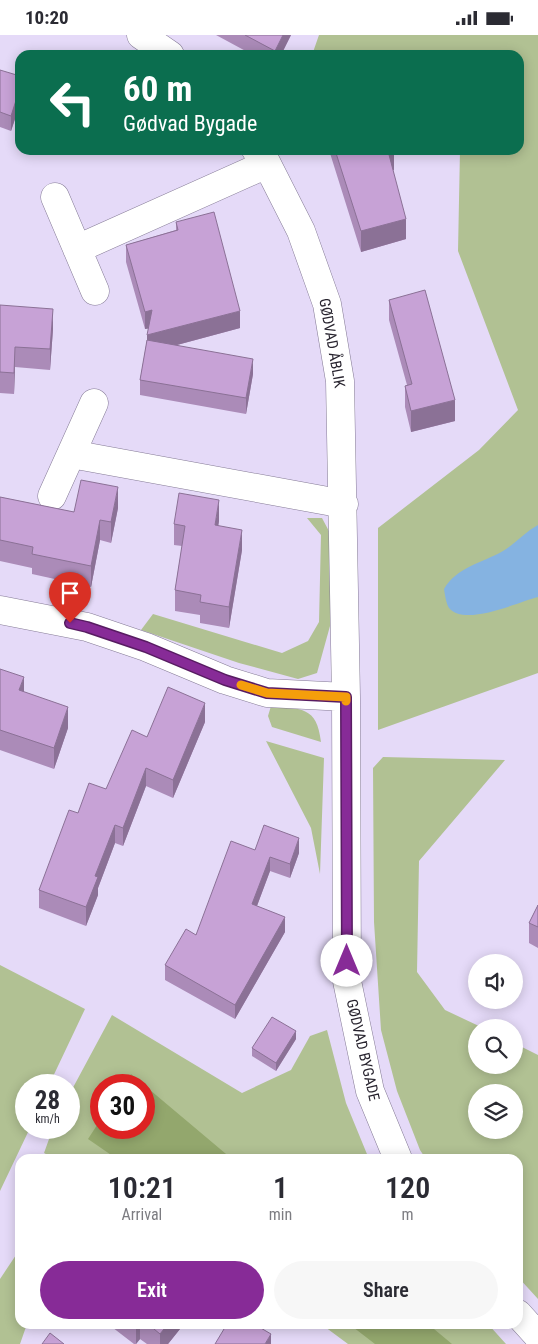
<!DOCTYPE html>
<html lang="en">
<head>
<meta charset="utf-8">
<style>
  :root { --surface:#fff; --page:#f7f7f7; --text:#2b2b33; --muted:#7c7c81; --accent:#872b97 }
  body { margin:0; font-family:"Roboto Condensed",sans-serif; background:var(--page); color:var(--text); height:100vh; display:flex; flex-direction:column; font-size:19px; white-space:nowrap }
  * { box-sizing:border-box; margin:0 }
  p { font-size:16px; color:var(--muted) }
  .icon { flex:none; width:28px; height:28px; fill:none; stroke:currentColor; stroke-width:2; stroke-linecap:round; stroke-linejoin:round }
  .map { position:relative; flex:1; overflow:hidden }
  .side { position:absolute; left:15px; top:1119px; width:508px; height:175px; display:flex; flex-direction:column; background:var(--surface); border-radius:15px; box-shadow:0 2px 12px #0003 }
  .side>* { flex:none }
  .guide { position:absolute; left:15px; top:15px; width:509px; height:105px; border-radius:15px; box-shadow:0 2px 12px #0003; background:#0b6e4f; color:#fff; overflow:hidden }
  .fabs { position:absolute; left:468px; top:919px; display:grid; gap:10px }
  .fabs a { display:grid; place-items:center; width:55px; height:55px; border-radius:50%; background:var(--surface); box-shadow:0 2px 12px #0003; font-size:25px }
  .speed { position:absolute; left:15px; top:1039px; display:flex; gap:10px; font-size:25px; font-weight:700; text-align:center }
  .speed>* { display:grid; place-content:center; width:65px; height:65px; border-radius:50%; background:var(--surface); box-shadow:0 2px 12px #0003; line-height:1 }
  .speed small { font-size:12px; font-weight:400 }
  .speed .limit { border:8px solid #d22; background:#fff; color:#111 }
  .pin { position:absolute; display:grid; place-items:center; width:42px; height:42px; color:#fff; margin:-51px -21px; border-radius:50% 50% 50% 0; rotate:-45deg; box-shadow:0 0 5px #0007 }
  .pin .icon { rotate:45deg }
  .me { position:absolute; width:55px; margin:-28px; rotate:0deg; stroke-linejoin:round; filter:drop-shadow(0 0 4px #0008) }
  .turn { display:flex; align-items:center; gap:18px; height:105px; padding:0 25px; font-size:22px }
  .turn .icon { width:65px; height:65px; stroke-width:2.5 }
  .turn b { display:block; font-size:35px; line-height:42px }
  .eta { display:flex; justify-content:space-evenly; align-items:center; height:85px; text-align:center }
  .eta b { font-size:30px; font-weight:600; line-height:35px }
  .primary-button { display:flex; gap:10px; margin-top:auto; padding:10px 25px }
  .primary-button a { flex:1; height:58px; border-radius:30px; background:var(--accent); color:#fff; font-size:20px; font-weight:600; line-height:58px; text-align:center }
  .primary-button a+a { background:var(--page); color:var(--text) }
  .status { display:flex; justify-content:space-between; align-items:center; height:35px; padding:0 25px; background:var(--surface); direction:ltr }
  .status svg { height:14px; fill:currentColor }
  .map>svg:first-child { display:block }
  .green { fill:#b1c193; fill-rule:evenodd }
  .forest { fill:#93a76d }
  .water { fill:#85b3e1 }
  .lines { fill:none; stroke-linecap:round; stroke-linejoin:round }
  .minor-casing { stroke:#857b96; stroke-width:29 }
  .minor { stroke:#fff; stroke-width:28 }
  .wall { fill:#ab8bb8 }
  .shaded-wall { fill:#8b7196 }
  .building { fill:#c7a2d6; stroke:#8b7196 }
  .route-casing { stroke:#581c62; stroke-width:12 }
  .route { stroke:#872b97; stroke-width:9 }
  .slow { stroke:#f59e0b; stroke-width:9 }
  .labels { text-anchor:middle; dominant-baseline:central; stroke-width:5; stroke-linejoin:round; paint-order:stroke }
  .street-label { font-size:15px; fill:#28242f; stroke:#fff }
</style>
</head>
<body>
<div class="status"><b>10:20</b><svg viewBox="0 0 49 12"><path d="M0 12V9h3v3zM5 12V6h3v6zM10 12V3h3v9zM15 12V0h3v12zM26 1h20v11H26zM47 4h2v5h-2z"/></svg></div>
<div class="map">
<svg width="538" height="1309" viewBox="0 0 538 1309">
  <rect width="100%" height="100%" fill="#e5daf8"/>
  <path class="green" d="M319 0H538V638L378 695V493L479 415 518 375 458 216 460 115H519V20H312Z
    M307 483H322L331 500 330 591 317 638 298 644 239 628 141 595 153 579 282 618 308 606 319 587 321 500Z
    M271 671C301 674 317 671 321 707L272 692 268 681Z
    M266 706 324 723 320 839 311 793Z
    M383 722 505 725 419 826 417 937 445 975 481 992H476V1030H514V1008L538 1020V1264L518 1242V1124H426L420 1115 397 1056 381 995 374 887 373 733ZM476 1058H514V1095H476Z
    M0 930 85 974 49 1050H26V1092L30 1093 0 1156Z
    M112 980 242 1058 291 1035 310 1001 327 995 346 1068 369 1124H55L44 1118 53 1093 69 1092V1060ZM101 1050H144V1092H101Z
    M20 1214V1289H27L20 1309H0V1244Z
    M321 1289H488L506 1309H348Z"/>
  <path class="forest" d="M131 1039 232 1124H117L88 1104 101 1084V1092H144V1050H123Z
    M349 1289H428L452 1309H375Z"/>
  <path class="water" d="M538 490V562C518 567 465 592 449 573 446 568 445 560 444 554 457 532 482 528 503 516 515 509 525 497 538 490Z"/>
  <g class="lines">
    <g class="minor-casing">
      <path id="minor" d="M141 0 170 20
        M256 115 267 129 301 196 327 269 340 346 346 662
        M55 162 95 256
        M77 214 267 129
        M71 419 344 469
        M52 461 94 368
        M0 575 87 592 146 612 225 645 267 658 346 662 347 946 370 1056 398 1124
        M518 1279 538 1301"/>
    </g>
    <use href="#minor" class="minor"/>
  </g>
  <path class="wall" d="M216 0H291L281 20H253Z
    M0 35 20 53V69L11 96 0 92Z
    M329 115H394V135H393L406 204 361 217Z
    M176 187 240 293 177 310 253 339 246 379 140 360V345L147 305 149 293 145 294 126 227V210L176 195Z
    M389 265 455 386 411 397 405 372V351L407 350 389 285Z
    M0 270 53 294 50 335 15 332 14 359 0 358Z
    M0 462 74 477 118 473 111 508 100 505 91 552 32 539V533L0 526Z
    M219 486 218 491 242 515 229 593 200 588V580L175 576V555L182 511 174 510V489Z
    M0 634 24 657 68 693 54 734 0 715Z
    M205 687 173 763 146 751 123 811 115 808 98 853V860L86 891 39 873V855L78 778 106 754 147 702Z
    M255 815 299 818 290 843 270 836 257 871 285 897 235 984 165 945V930L196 900Z
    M538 870V913L529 908V888Z
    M296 1004 276 1036 252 1021V1013Z
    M108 1289H184L168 1309H147L140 1304 136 1309H134Z"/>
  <path class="shaded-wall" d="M283 0H291L281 20H275V16Z
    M20 53V69L11 96V81Z
    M390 115H394V135L388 136V116Z
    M406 184V204L361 217V196Z
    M53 274V294L50 335V314Z
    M152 275V293L145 294V277Z
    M240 276V293L147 318V300Z
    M15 312V332L14 359V338Z
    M253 324V339L246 379V363Z
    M455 365V386L411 397V376Z
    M118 452V473L111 508V487Z
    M219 465V486L215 511V490Z
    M100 485V505L91 552V531Z
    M242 495V515L229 593V572Z
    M24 642V663L19 655Z
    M205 668V687L173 763V745Z
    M68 672V693L54 734V713Z
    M146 733V751L123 811V793Z
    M115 790V808L98 853V860L86 891V872L95 841Z
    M299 803V818L290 843V829Z
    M270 822V836L252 884V869Z
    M285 882V897L235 984V970Z
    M296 996V1004L276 1036V1028Z
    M136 1289H140V1304L136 1309Z
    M168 1289H184L168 1309H160V1299Z
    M271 1299V1309H265Z"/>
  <path class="building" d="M245 0H283L275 16Z
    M0 35 20 41V53L11 81 0 77Z
    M335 115H390L388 116 406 184 361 196Z
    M214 177 240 276 147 300 152 275 145 277 126 210 178 195 176 187Z
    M425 255 455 365 411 376 405 351 412 349 389 265Z
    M0 270 53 274 50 314 15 312 14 338 0 337Z
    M147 305 253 324 246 363 140 345Z
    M81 445 118 452 111 487 100 485 91 531 32 519 33 512 0 505V462L74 477Z
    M179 458 219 465 215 490 242 495 229 572 200 567 201 560 175 555 185 491 174 489Z
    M0 634 24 642 19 655 68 672 54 713 0 695Z
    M168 652 205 668 173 745 146 733 123 793 115 790 95 841 98 842 86 872 39 855 69 775 78 778 89 748 106 754 132 695 147 702Z
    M264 790 299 803 290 829 270 822 252 869 285 882 235 970 165 930 186 894 196 900 231 806 255 815Z
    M538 870V892L529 888Z
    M272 982 296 996 276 1028 252 1013Z
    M148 1289H168L160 1299Z
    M227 1289H254L271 1299 265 1309H215Z
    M50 1298 64 1309H42Z"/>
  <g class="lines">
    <g class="route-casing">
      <path id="route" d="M70 588 87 592 146 612 225 645 267 658 346 662 347 926"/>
    </g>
    <use href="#route" class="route"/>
    <path class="slow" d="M241 650 267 658 346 662V666"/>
  </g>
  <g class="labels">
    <g class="street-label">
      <text transform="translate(332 308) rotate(80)">GØDVAD ÅBLIK</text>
      <text transform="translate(363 1015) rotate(77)">GØDVAD BYGADE</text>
    </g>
  </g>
</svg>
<div class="fabs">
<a><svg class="icon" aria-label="sound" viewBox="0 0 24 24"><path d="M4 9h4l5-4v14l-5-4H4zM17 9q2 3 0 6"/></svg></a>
<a><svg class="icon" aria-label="search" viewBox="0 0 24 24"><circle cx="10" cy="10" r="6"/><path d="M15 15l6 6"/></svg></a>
<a><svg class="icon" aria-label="layers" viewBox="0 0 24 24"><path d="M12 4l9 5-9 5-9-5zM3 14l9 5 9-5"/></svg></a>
</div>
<div class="speed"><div>28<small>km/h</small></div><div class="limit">30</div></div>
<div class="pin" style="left:70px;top:588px;background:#d93025"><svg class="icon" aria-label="arrive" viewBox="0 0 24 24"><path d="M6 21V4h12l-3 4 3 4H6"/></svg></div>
<svg class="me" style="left:347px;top:926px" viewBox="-20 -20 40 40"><circle r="19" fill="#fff"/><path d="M0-13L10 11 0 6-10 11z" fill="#872b97"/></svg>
<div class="guide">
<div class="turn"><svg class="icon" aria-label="left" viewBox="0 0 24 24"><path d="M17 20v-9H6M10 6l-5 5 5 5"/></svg><div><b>60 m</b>Gødvad Bygade</div></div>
</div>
<section class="side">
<div class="eta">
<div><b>10:21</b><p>Arrival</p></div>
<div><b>1</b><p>min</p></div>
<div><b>120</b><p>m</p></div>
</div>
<div class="primary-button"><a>Exit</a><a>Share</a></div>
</section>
</div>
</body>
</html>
